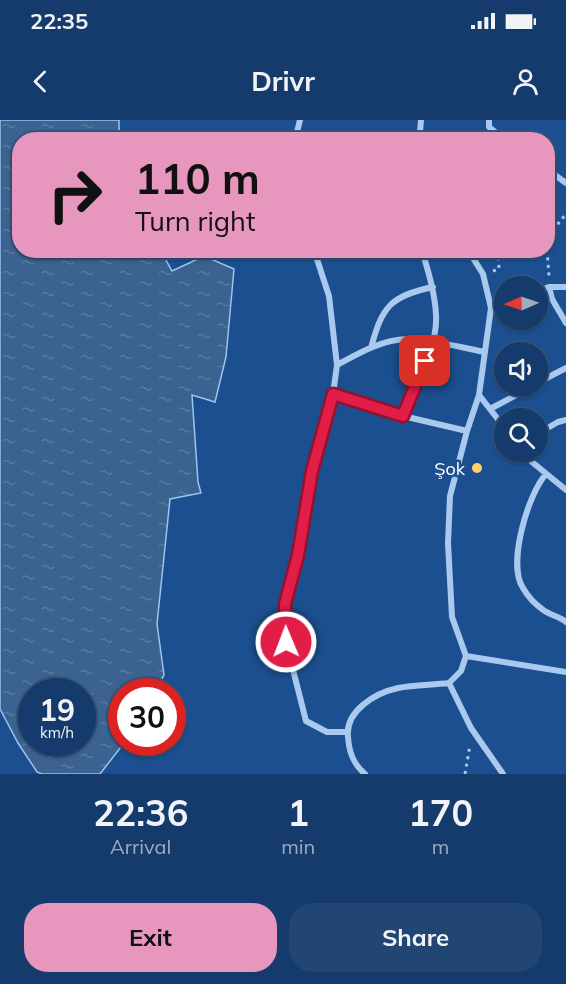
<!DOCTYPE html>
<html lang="en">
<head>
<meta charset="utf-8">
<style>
  :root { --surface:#143b6b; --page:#214673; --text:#f1f3f6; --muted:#9dadc1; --line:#33557e; --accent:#e797bd }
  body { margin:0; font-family:Mulish,sans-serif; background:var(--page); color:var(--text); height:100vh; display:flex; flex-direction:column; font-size:22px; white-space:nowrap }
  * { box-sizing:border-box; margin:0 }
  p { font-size:20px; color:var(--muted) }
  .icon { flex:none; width:33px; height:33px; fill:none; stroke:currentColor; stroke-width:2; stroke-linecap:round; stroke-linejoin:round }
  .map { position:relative; height:654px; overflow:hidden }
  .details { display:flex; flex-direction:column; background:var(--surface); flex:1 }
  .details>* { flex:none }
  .banner { position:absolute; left:12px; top:12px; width:543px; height:126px; border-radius:24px; box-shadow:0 2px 4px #0004,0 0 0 2px var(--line); background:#e797bd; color:#111; overflow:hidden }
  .needle { width:39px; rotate:268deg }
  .buttons { position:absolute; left:494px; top:156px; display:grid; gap:12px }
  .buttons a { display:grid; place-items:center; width:54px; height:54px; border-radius:50%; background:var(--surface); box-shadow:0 2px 4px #0004,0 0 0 2px var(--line); font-size:30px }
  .speed { position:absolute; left:18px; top:558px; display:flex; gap:12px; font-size:30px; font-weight:700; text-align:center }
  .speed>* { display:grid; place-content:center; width:78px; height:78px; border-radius:50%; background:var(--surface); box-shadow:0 2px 4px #0004,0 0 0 2px var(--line); line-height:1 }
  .speed small { font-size:15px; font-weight:400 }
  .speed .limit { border:9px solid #d22; background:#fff; color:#111 }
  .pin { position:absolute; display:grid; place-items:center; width:51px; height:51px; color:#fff; margin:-26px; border-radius:12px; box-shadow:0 3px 9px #0006 }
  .me { position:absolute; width:66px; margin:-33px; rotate:359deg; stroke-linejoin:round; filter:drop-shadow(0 0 4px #0008) }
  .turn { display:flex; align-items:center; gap:21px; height:126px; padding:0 24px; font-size:27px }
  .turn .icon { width:78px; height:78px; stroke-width:2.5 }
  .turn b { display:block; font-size:42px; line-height:51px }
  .eta { display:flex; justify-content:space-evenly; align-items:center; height:102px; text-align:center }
  .eta b { font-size:36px; font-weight:700; line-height:42px }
  .action { display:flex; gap:12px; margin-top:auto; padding:12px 24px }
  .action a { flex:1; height:69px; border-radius:24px; background:var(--accent); color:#111; font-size:24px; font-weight:700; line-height:69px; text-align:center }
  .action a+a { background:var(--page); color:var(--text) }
  .status { display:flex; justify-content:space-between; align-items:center; height:42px; padding:0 30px; background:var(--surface); direction:ltr }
  .status svg { height:16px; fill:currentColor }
  header { display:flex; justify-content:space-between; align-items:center; height:78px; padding:0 24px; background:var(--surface); font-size:27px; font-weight:700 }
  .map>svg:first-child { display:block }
  .water { fill:url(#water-ripples); stroke:#9cc4f0; stroke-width:1.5; fill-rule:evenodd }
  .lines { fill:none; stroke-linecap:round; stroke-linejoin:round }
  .path { stroke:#a9c9ee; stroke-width:3; stroke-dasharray:3 4.5; stroke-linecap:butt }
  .street { stroke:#a9c9ee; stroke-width:6 }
  .route-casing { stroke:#92132f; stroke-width:15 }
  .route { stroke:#e11d48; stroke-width:10 }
  .poi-dot { fill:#ffd166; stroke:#1b4f8f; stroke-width:2 }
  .labels { text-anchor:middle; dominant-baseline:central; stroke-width:5; stroke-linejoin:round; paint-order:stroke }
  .poi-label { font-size:18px; fill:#fff; stroke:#1b4f8f; text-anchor:end }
</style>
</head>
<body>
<div class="status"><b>22:35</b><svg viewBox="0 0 49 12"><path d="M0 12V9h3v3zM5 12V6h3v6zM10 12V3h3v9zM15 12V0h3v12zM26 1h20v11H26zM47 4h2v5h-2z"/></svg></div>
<header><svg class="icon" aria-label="back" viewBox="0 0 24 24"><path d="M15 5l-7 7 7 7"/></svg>Drivr<svg class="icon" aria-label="person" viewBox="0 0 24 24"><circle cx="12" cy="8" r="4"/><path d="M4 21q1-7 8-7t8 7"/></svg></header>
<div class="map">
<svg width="566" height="654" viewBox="0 0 566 654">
  <defs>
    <pattern id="water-ripples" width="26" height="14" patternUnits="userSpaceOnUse" patternTransform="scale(1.5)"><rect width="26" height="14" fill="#3c6290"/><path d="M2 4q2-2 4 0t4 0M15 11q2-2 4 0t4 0" fill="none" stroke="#597aa1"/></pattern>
  </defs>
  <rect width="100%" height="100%" fill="#1b4f8f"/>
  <path class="water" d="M0 0H119V19L20 20V130L161 131 172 151 204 136 234 149 226 237 215 282 192 275 198 362 201 373 170 379 157 504 164 555 154 571 122 572V622L124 623 100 654H42L37 652 18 623 0 589ZM32 572H82V622H32Z"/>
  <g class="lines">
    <path class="path" d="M548 116 566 94
      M547 130 549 156
      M493 151 499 149 498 130
      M465 654 470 625"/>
    <path class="street" d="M421 0 420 12 423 20
      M489 0V7L505 20
      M295 20 300 0
      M548 50 566 63
      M314 130 329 176 337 245 333 274 312 351 298 435 285 484 286 522 306 601 327 612H347
      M549 167 552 179 566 203
      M537 172 549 167H566
      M491 188 504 183
      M371 228C382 187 390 176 433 167
      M337 245C356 235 376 223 397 220 417 216 464 228 485 232
      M537 263 566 248
      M333 274 403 296 467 311
      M479 275 504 307
      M490 289 533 266
      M403 296C415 267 438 227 436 195 435 173 428 151 422 130
      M537 314 558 302 566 300
      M523 332 532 342 566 370
      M546 354C528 374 507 444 523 468 527 475 535 484 542 489 549 495 559 496 566 502
      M466 536 452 497 448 423 450 376 467 311 479 275 491 188 483 154 468 130
      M449 563 461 551 466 536 566 552
      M449 563 471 608 503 654
      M365 654C353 644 349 632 348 617 345 591 375 573 398 568 414 565 432 565 449 563"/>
  </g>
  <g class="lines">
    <g class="route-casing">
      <path id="route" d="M286 522 285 484 298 435 312 351 333 274 403 296 425 241"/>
    </g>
    <use href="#route" class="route"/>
  </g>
  <circle class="poi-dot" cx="477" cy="348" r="6"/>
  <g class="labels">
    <g class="poi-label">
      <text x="465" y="348">Şok</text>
    </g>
  </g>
</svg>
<div class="buttons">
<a><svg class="needle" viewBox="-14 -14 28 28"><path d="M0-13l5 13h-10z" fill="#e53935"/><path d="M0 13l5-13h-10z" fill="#9dadc1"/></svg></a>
<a><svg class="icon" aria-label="sound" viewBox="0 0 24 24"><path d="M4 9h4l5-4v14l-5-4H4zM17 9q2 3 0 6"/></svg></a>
<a><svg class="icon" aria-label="search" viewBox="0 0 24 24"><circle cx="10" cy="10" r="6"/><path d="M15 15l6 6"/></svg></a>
</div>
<div class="speed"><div>19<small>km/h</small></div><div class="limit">30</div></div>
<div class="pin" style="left:425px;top:241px;background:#d93025"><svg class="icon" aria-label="arrive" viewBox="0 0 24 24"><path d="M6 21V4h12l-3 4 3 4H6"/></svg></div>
<svg class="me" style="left:286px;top:522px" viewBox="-20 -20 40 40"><circle r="17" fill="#e11d48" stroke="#fff" stroke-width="3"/><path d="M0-11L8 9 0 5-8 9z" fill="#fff"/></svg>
<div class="banner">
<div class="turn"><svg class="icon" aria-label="right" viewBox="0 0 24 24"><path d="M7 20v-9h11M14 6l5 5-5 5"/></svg><div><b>110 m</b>Turn right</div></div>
</div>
</div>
<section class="details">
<div class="eta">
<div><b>22:36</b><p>Arrival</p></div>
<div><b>1</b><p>min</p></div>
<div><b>170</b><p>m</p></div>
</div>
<div class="action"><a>Exit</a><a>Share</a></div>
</section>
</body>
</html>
